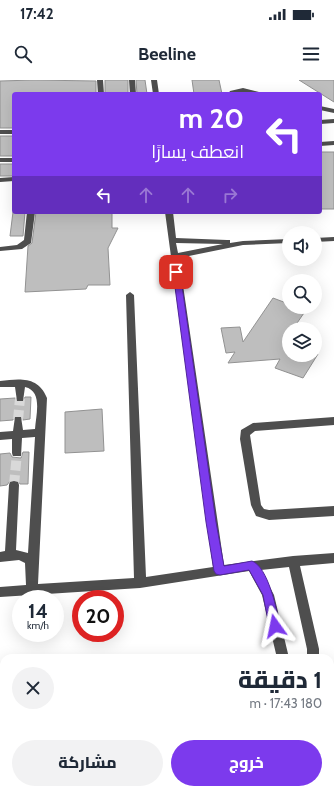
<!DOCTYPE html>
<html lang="ar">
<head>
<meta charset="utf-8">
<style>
  :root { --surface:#fff; --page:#f2f2f3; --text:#1f2937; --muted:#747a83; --accent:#7c3aed }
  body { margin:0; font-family:Cabin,Cairo,sans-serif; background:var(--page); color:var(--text); direction:rtl; height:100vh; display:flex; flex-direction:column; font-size:15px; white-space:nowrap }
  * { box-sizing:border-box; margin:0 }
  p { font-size:13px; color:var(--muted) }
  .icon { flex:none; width:22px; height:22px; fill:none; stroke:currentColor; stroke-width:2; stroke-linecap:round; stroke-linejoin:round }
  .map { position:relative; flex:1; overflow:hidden; direction:ltr }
  .details { position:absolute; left:0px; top:574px; width:334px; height:140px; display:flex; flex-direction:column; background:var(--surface); border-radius:12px 12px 0 0; box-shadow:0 4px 16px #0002; direction:rtl }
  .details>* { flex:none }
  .top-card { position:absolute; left:12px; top:12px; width:310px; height:122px; border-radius:4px; box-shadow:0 4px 16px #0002; direction:rtl; background:#7c3aed; color:#fff; overflow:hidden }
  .fabs { position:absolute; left:282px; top:146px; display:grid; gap:8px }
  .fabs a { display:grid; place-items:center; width:40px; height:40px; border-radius:50%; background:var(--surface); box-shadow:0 4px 16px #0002; font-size:20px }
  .speed { position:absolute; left:12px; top:510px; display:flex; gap:8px; font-size:20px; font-weight:700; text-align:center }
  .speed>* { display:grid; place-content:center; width:52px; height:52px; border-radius:50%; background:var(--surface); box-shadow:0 4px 16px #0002; line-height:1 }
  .speed small { font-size:10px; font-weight:400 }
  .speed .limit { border:6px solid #d22; background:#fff; color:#111 }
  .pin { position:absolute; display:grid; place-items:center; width:34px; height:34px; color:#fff; margin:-17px; border-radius:8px; box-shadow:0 2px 6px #0006 }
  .me { position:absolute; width:44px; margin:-22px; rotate:348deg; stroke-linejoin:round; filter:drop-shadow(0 0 3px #0008) }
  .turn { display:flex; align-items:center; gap:14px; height:84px; padding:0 12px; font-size:18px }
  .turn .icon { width:52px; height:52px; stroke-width:2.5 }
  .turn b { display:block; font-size:28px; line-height:34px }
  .lanes { display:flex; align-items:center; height:38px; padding:0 12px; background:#0003; justify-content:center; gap:20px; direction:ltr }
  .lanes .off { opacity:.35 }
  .round { display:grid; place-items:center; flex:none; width:42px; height:42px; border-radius:21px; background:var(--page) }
  .head { display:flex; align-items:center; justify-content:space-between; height:68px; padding:0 12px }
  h1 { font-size:24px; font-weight:800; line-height:30px }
  .action { display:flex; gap:8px; margin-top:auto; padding:8px 12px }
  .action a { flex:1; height:46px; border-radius:24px; background:var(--accent); color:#fff; font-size:16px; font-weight:800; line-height:46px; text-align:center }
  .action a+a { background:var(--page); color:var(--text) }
  .status { display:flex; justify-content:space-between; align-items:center; height:28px; padding:0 20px; background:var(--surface); direction:ltr }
  .status svg { height:11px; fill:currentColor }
  header { display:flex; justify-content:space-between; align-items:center; height:52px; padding:0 12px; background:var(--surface); font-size:18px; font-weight:800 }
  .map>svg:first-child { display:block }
  .building { fill:#bebebe; stroke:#929292 }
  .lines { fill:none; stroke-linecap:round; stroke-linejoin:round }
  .minor-tunnel { stroke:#d9d9d9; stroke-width:10; stroke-dasharray:10 4.5; stroke-linecap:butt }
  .minor { fill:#4e4e4e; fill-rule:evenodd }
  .route { fill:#7c3aed; stroke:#51269a }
</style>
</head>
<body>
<div class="status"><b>17:42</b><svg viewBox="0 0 49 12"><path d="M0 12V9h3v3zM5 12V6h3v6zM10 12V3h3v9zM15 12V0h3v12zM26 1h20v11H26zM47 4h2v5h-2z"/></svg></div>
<header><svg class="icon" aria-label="menu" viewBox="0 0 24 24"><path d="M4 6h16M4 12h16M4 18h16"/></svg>Beeline<svg class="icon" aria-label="search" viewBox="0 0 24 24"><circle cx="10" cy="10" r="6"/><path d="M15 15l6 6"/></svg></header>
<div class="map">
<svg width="334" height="714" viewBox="0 0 334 714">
  <rect width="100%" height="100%" fill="#fff"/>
  <path class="building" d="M34 0 96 1V14H14V48H0V1Z
    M105 0H128V14H105Z
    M136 0H145L147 14H137Z
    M192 0H219L222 14H194Z
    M299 0H334V22Z
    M0 56H14V76H0Z
    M320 72H334V129H320Z
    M0 84H14V96H0Z
    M13 132H25L23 156H10Z
    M36 132H112V148H118L108 168 110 205H88L86 209 25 212 28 166 32 163Z
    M273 218 289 224V227H298L306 230 293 249H289V256L285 262 289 263V275L318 274 303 298 275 288 280 279 228 283 235 272 226 273 221 248 240 247 243 262Z
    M25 317H31L30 339 23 340 22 336H15L13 340 0 341V319L15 318 16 322H23Z
    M102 329 104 371 65 373V332Z
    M23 372H29L28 404H20L18 401 14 400 10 401 7 405 0 406V374L10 373 12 377 21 378Z"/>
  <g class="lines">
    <path class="minor-tunnel" d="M18 340 20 318
      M14 405 17 373"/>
    <path class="minor" d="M97 0H103L104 14H98Z
      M129 0H135L136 14H130Z
      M151 0H157L159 14H153Z
      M243 8 263 13 264 14 243 12 228 14 230 11Z
      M320 26 334 29V33L320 30Z
      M334 39V43L320 44V40Z
      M0 50H14V54H0Z
      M334 61V65L320 66V62Z
      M0 78H14V82H0Z
      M14 97V101L0 102V98Z
      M27 132H35L31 163 22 169 0 171V167L17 165 24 160Z
      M165 132H173L176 158 227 160H230V163L243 161 289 159V163L243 165 179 178 224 485 293 476 334 473V483L300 486 319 569V578H307V569L289 487 261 490 274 515 289 578H277L262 515 249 491 140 508 0 517V507L26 505 25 483 19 480 0 482V472L5 471 9 405 10 402 14 401 18 402 19 405 16 470 28 473 35 357 22 358 21 376H13L12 373V359L0 360V352L13 351 15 337H21L23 350 35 349C36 335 43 311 25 307L23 321H17L15 307H0V301C20 299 38 296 47 318L38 504 134 498 126 215 130 212 134 215 146 497 213 487ZM176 163 223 164 178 173Z
      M334 157V161L315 162V158Z
      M334 337V345L255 351 250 355 261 425 264 429 269 430 334 426V436L269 440 256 436 251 425 240 359 241 350 253 343Z"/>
  </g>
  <path class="route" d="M176 189 180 192 216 442 224 486 252 481C268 487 277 530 280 546L279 549 275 551 271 549 269 546 263 515 249 490 220 495 216 494 214 491 206 442 173 192Z"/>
</svg>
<div class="fabs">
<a><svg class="icon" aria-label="sound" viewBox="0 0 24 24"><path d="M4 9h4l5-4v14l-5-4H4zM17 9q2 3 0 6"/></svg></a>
<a><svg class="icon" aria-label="search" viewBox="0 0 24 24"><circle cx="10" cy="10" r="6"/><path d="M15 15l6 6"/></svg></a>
<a><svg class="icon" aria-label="layers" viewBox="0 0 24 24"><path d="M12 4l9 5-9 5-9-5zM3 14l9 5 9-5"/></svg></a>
</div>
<div class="speed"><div>14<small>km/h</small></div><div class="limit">20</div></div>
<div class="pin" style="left:176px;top:192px;background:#d93025"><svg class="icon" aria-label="arrive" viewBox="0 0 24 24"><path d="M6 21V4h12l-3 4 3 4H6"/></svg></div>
<svg class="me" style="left:275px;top:546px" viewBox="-20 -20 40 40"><path d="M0-17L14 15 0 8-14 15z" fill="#7c3aed" stroke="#fff" stroke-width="4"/></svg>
<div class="top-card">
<div class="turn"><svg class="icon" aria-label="left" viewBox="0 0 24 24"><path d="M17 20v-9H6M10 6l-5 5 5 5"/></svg><div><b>20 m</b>انعطف يسارًا</div></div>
<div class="lanes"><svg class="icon" aria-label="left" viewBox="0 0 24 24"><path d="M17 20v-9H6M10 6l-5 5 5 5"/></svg><svg class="icon off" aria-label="ahead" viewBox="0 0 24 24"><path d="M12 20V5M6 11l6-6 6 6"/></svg><svg class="icon off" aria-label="ahead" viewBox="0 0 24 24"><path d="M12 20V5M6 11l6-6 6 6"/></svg><svg class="icon off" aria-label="right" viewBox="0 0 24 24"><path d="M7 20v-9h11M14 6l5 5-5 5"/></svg></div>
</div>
<section class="details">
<div class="head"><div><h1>1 دقيقة</h1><p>180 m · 17:43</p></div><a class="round"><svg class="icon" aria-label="close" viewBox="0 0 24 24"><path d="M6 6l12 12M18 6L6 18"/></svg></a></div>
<div class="action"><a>خروج</a><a>مشاركة</a></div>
</section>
</div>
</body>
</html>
